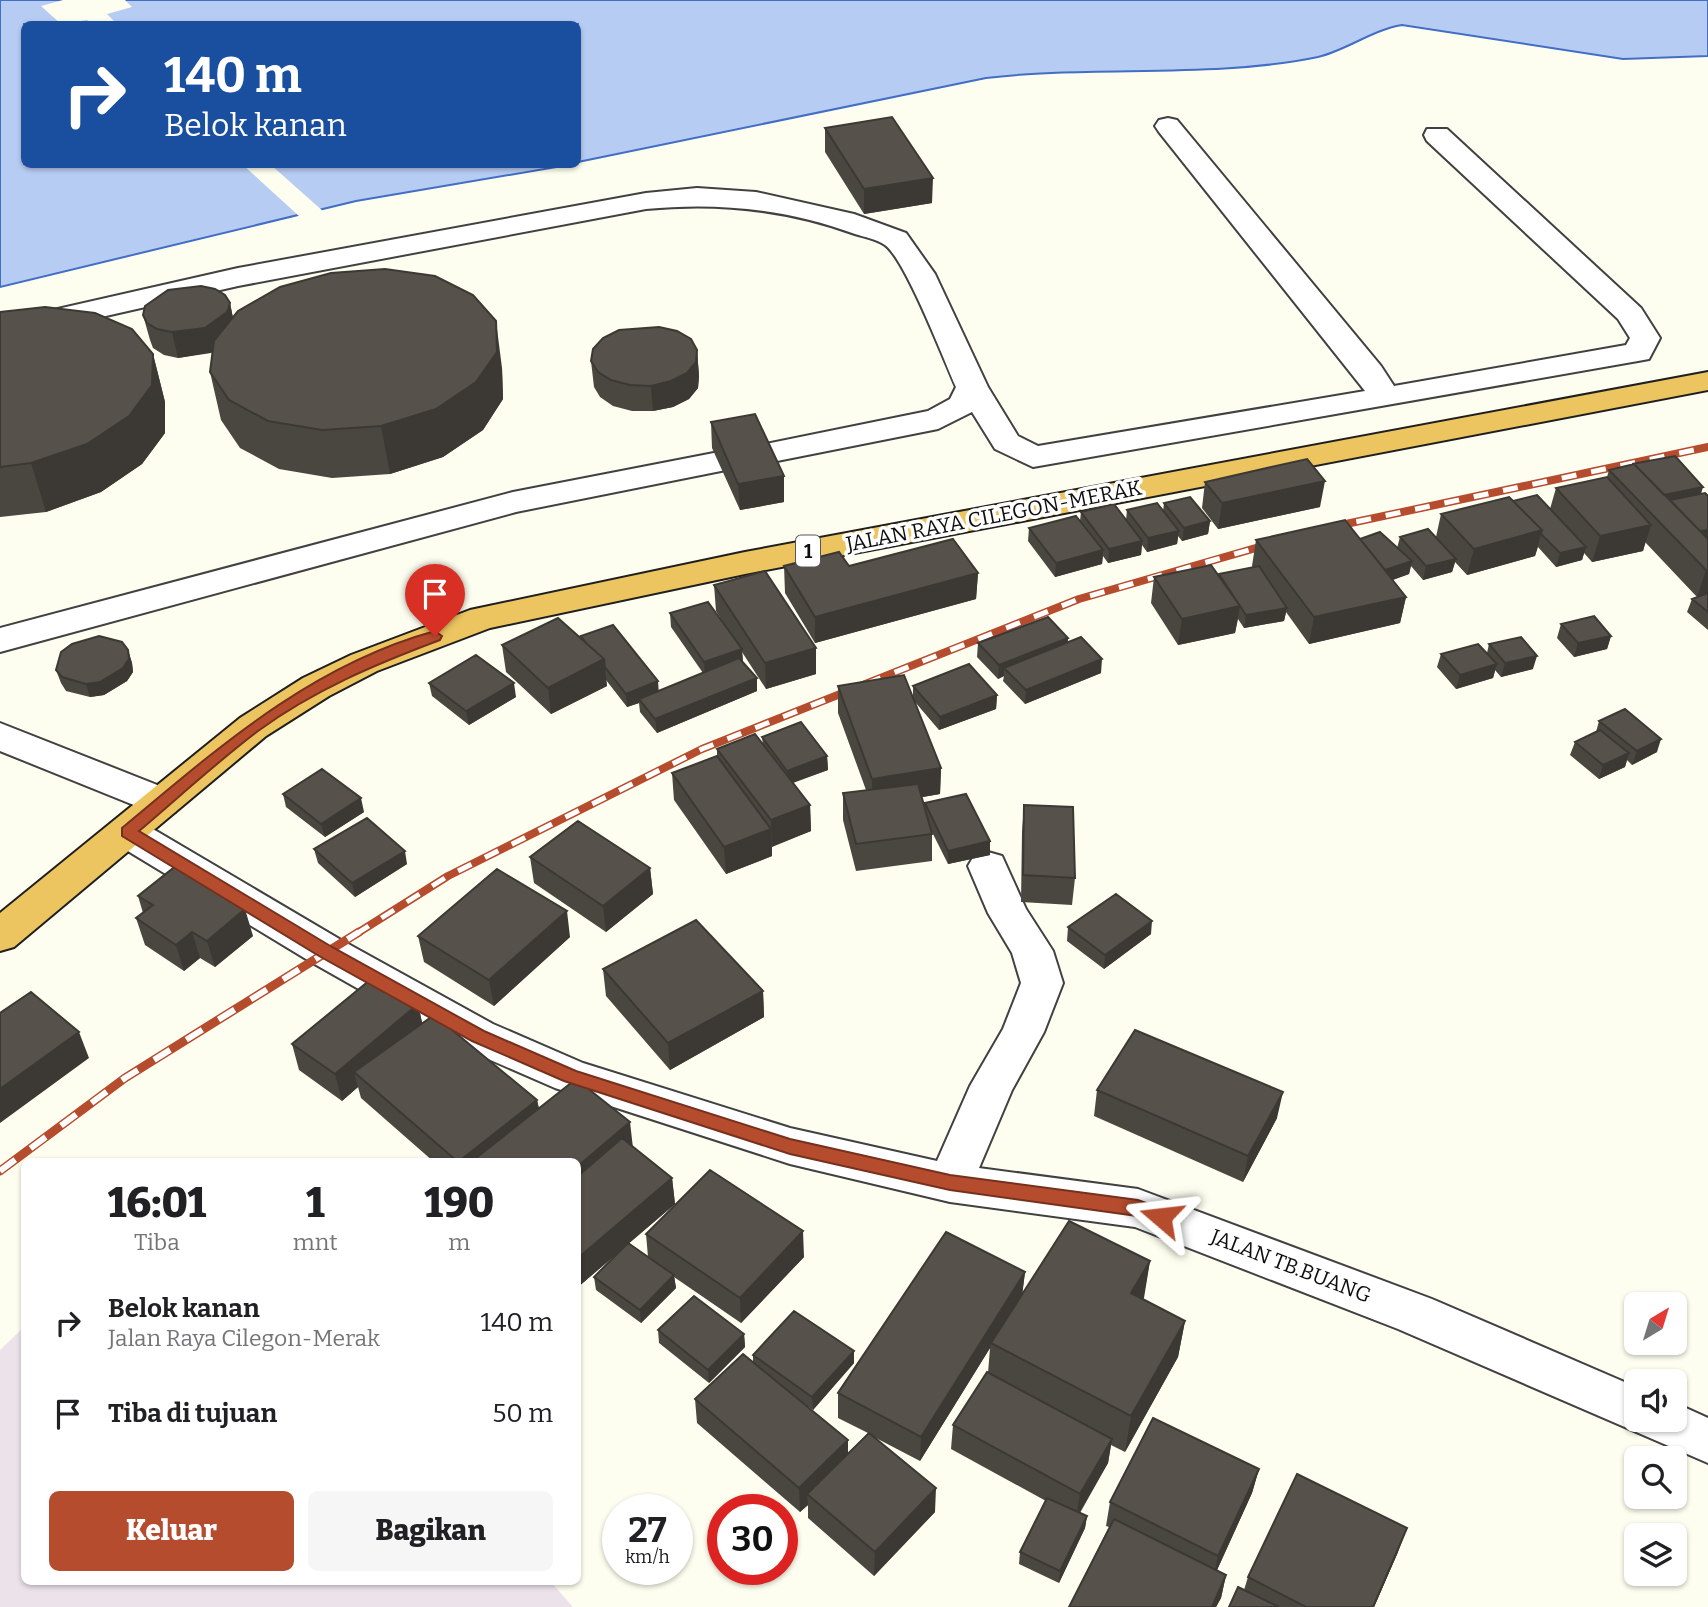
<!DOCTYPE html>
<html lang="id">
<head>
<meta charset="utf-8">
<style>
  :root { --surface:#fff; --page:#f6f6f6; --text:#202124; --muted:#757577; --accent:#b64c2e }
  body { margin:0; font-family:Bitter,serif; background:var(--page); color:var(--text); height:100vh; display:flex; flex-direction:column; font-size:26px; white-space:nowrap }
  * { box-sizing:border-box; margin:0 }
  p { font-size:23px; color:var(--muted) }
  .icon { flex:none; width:38px; height:38px; fill:none; stroke:currentColor; stroke-width:2; stroke-linecap:round; stroke-linejoin:round }
  .map { position:relative; flex:1; overflow:hidden }
  .details { position:absolute; left:21px; top:1158px; width:560px; height:427px; display:flex; flex-direction:column; background:var(--surface); border-radius:10px; box-shadow:0 2px 5px #0004 }
  .details>* { flex:none }
  .guide { position:absolute; left:21px; top:21px; width:560px; height:147px; border-radius:10px; box-shadow:0 2px 5px #0004; background:#1a4fa0; color:#fff; overflow:hidden }
  .needle { width:46px; rotate:38deg }
  .buttons { position:absolute; left:1624px; top:1292px; display:grid; gap:14px }
  .buttons a { display:grid; place-items:center; width:63px; height:63px; border-radius:10px; background:var(--surface); box-shadow:0 2px 5px #0004; font-size:35px }
  .speed { position:absolute; left:602px; top:1494px; display:flex; gap:14px; font-size:35px; font-weight:700; text-align:center }
  .speed>* { display:grid; place-content:center; width:91px; height:91px; border-radius:50%; background:var(--surface); box-shadow:0 2px 5px #0004; line-height:1 }
  .speed small { font-size:18px; font-weight:400 }
  .speed .limit { border:10px solid #d22; background:#fff; color:#111 }
  .pin { position:absolute; display:grid; place-items:center; width:60px; height:60px; color:#fff; margin:-72px -30px; border-radius:50% 50% 50% 0; rotate:-45deg; box-shadow:0 0 7px #0007 }
  .pin .icon { rotate:45deg }
  .me { position:absolute; width:77px; margin:-38px; rotate:287deg; stroke-linejoin:round; filter:drop-shadow(0 0 5px #0008) }
  .turn { display:flex; align-items:center; gap:24px; height:147px; padding:0 28px; font-size:32px }
  .turn .icon { width:91px; height:91px; stroke-width:2.5 }
  .turn b { display:block; font-size:49px; line-height:60px }
  .eta { display:flex; justify-content:space-evenly; align-items:center; height:119px; text-align:center }
  .eta b { font-size:42px; font-weight:800; line-height:49px }
  .cta { display:flex; gap:14px; margin-top:auto; padding:14px 28px }
  .cta a { flex:1; height:80px; border-radius:10px; background:var(--accent); color:#fff; font-size:28px; font-weight:800; line-height:80px; text-align:center }
  .cta a+a { background:var(--page); color:var(--text) }
  ul { padding:0; list-style:none }
  li { display:flex; align-items:center; gap:21px; height:91px; padding:0 28px }
  li div { flex:1 }
  li b { display:block; font-size:26px }
  li em { font-style:normal }
  .map>svg:first-child { display:block }
  .industrial { fill:#ece3ea }
  .water { fill:#b7ccf2; stroke:#426ec5; stroke-width:2 }
  .pier { fill:#fdfeef }
  .lines { fill:none; stroke-linecap:round; stroke-linejoin:round }
  .minor-casing { stroke:#414141; stroke-width:4 }
  .highway-casing { stroke:#1f1f1f; stroke-width:4 }
  .minor { fill:#fff; fill-rule:evenodd }
  .highway { fill:#ecc560; fill-rule:evenodd }
  .rail-far1-casing { stroke:#b64c2e; stroke-width:8 }
  .rail-casing { stroke:#b64c2e; stroke-width:9 }
  .rail-far1 { stroke:#fff; stroke-width:5; stroke-dasharray:15; stroke-linecap:butt }
  .rail { stroke:#fff; stroke-width:6; stroke-dasharray:19; stroke-linecap:butt }
  .wall { fill:#4a4740 }
  .shaded-wall { fill:#3c3934 }
  .building { fill:#56524b; stroke:#3c3934; stroke-width:2 }
  .route { fill:#b64c2e; stroke:#76311e; stroke-width:2 }
  .labels { text-anchor:middle; dominant-baseline:central; stroke-width:7; stroke-linejoin:round; paint-order:stroke }
  .shield { fill:#fff; stroke:#565656; stroke-width:2 }
  .shield-label { font-size:19px; font-weight:bold; fill:#0e0e0e }
  .street-label { font-size:21px; fill:#0e0e0e; stroke:#fff }
</style>
</head>
<body>
<div class="map">
<svg width="1708" height="1607" viewBox="0 0 1708 1607">
  <rect width="100%" height="100%" fill="#fdfeef"/>
  <path class="industrial" d="M24 1327V1582H551L573 1607H0V1350Z"/>
  <path class="water" d="M0 0H1708V56L1623 59 1402 25C1372 30 1347 50 1318 57 1212 79 1094 65 986 78L578 162V24H24V164L568 165 356 201 0 287Z"/>
  <path class="pier" d="M63 0H125L132 7 107 14 117 24H92L87 20 61 24 41 6Z
    M243 165H271L324 212 300 217Z"/>
  <g class="lines">
    <g class="minor-casing">
      <path id="minor" d="M1168 118 1177 120 1381 366 1394 386 1626 345 1630 338 1618 319 1427 141 1424 135 1427 129H1447L1641 308 1660 338 1649 359 1638 361 1033 467 995 449 972 412 938 429 762 464 751 461 746 454 751 447 928 411 950 399 956 387C944 360 905 259 885 245 877 239 864 237 855 234 787 209 718 202 646 209L238 286 0 340V322L238 268 646 193 697 188 756 192 854 214 906 233 935 274 988 387 1018 436 1038 446 1365 391 1159 132 1155 126 1159 120Z
        M719 452 731 455 735 462 731 469 516 512 0 652V628L513 492Z
        M0 723 175 792 180 802 175 812 161 816 0 751Z
        M127 818 141 822 341 940 493 1024 583 1063 790 1128 937 1161 970 1086 1003 1029 1021 983 1012 953 988 913 968 866 974 856 988 852 1002 856 1026 909 1053 951 1063 983 1044 1032 1012 1090 979 1168 1138 1189 1432 1299 1636 1387V1419H1675V1403L1708 1418V1463L1398 1329 1135 1227 950 1202 790 1164 555 1088 463 1048 311 962 113 842 108 832 113 822Z"/>
    </g>
    <g class="highway-casing">
      <path id="highway" d="M1708 372V390L745 574 490 628 377 671 329 696 266 736 14 947 0 951V913L240 718 303 678 351 655 470 610 745 552Z"/>
    </g>
    <use href="#minor" class="minor"/>
    <use href="#highway" class="highway"/>
    <g class="rail-far1-casing">
      <path id="rail-far1" d="M1327 528 1708 447
        M356 934 448 876 702 749 1079 599 1273 543"/>
    </g>
    <g class="rail-casing">
      <path id="rail" d="M0 1171 125 1078 359 932"/>
    </g>
    <use href="#rail-far1" class="rail-far1"/>
    <use href="#rail" class="rail"/>
  </g>
  <path class="wall" d="M825 128 932 203 864 214 825 152Z
    M230 303 233 318 502 368 503 399 483 430 443 457 390 474 332 478 279 469 240 448 221 420 210 372 212 352 178 358 164 355 153 348 150 340 143 315Z
    M0 312 153 354 165 402V433L142 464 101 492 46 512 0 517Z
    M697 350 699 376 698 388 689 399 673 407 653 411H632L613 406 600 397 594 387 591 361Z
    M711 422 784 476V502L740 510 712 448Z
    M1609 470 1708 496V630L1687 612 1692 599 1697 597 1645 542 1643 551 1592 562 1584 553 1582 560 1556 567 1538 547 1535 556 1467 575 1455 562 1452 572 1423 580 1411 566 1409 574 1392 580 1406 597 1400 623 1309 644 1286 612 1284 621 1244 628 1238 619 1235 633 1178 645 1151 603 1154 577 1219 576V574L1253 567 1252 566 1256 540 1360 539 1397 548 1400 537H1436L1441 514 1513 501 1550 509 1556 488 1607 477Z
    M1205 482 1320 507 1218 529 1202 508Z
    M1164 503 1210 521 1208 534 1182 541 1178 536 1177 544 1147 552 1142 545 1141 555 1108 563 1103 556 1102 564 1055 577 1028 541 1029 528 1080 521 1081 512 1126 520 1127 510 1163 511Z
    M784 566H849L978 573 976 599 815 643 785 593Z
    M714 585 816 674 766 689 742 652 743 662 757 691 657 733 640 712 639 703 627 707 606 680 607 686 551 714 506 672 502 645 581 638V636L659 691 703 673 671 627 670 613 724 624 716 611Z
    M1561 624 1611 636 1607 649 1574 657 1557 638Z
    M1068 638V642L1101 673 1025 704 1003 681 1004 676 998 679 977 657 978 643Z
    M1489 644 1533 669 1501 677 1495 670 1493 678 1456 689 1437 667 1441 654 1487 653Z
    M128 650 132 663 133 672 127 681 104 695 90 697 66 691 61 683 56 670Z
    M429 683 516 697 469 725 432 696Z
    M838 686 913 696V686L997 695 996 709 939 730 915 702 941 768 940 794 922 797 925 807V803L990 841V855L948 864 932 832V861L856 871 843 820V793L866 790 838 713Z
    M1599 721 1657 752 1632 765 1627 760 1625 767 1599 779 1570 755 1575 742 1596 732Z
    M762 737 827 756 828 770 793 783 810 805 811 831 772 846V856L726 874 674 800 672 773 717 756V749L763 745Z
    M283 794 364 812 325 837 286 807Z
    M1024 805 1075 878 1072 905 1021 902 1022 832Z
    M314 849 407 864 355 897 318 863Z
    M530 857 650 868 653 894 606 932 534 883Z
    M138 896 253 936 215 967 200 958 184 971 145 945 136 918 143 913Z
    M1068 927 1151 934 1104 969 1067 941Z
    M418 936 570 937 494 1006 424 962Z
    M603 969 763 991 764 1017 670 1070 606 996Z
    M418 1004 422 1023 537 1100 539 1108 633 1147 672 1178 675 1204 629 1243 648 1257 646 1234 804 1257 741 1323 674 1277 676 1288 641 1323 596 1290 594 1277 619 1252 578 1287V1162H434L361 1098 358 1087 342 1101 299 1070 292 1044Z
    M1097 1090 1277 1118 1243 1182 1094 1116Z
    M1150 1261 1143 1299 1185 1321 1178 1357 1125 1452 1111 1445 1108 1463 1080 1513 1087 1516 1085 1528 1059 1583 1019 1564 1020 1552 1046 1501 951 1449 953 1425 988 1373 990 1348 920 1461 872 1436 935 1512 874 1576 808 1518V1505L800 1512 697 1423 695 1399 753 1363V1355L854 1363 813 1410 797 1399 848 1454 868 1433 838 1418V1393L1025 1272 1022 1294Z
    M658 1330 744 1334 745 1347 709 1383 659 1343Z
    M1259 1469 1252 1493 1217 1570 1226 1575 1221 1598 1216 1607H1069L1109 1527 1106 1526 1110 1502Z
    M1398 1552 1374 1607H1229L1244 1590 1248 1577Z"/>
  <path class="shaded-wall" d="M933 178 932 203 864 214V189Z
    M230 303 235 328 233 338 211 353 178 358 172 332Z
    M496 321 502 368 503 399 483 430 443 457 390 474 381 426Z
    M697 350 699 376 698 388 689 399 673 407 653 411 651 386Z
    M153 354 165 402V433L142 464 101 492 46 512 31 463Z
    M784 476V502L740 510 738 484Z
    M1325 481 1320 507 1218 529 1222 503Z
    M1703 487 1699 501 1670 506 1660 495Z
    M1210 521 1208 534 1182 541 1184 528Z
    M1651 525 1643 551 1592 562 1600 536Z
    M1542 530 1535 556 1467 575 1474 549Z
    M1708 530V542L1695 533Z
    M1179 531 1177 544 1147 552 1148 538Z
    M1142 541 1141 555 1108 563 1109 549Z
    M1586 547 1582 560 1556 567 1560 553Z
    M1103 550 1102 564 1055 577 1056 563Z
    M1456 559 1452 572 1423 580 1426 566Z
    M1412 561 1409 574 1382 584 1385 570Z
    M1706 570H1708V594L1697 597Z
    M978 573 976 599 815 643V617Z
    M1406 597 1400 623 1309 644 1314 617Z
    M1240 606 1235 633 1178 645 1182 619Z
    M1287 608 1284 621 1244 628 1246 615Z
    M1611 636 1607 649 1574 657 1578 643Z
    M1068 638 1067 652 1004 668V676L998 679 999 665Z
    M816 648V674L766 689 765 663Z
    M742 649 743 663 705 675 704 662Z
    M128 650 132 663 133 672 127 681 104 695 90 697 86 684Z
    M1537 656 1533 669 1501 677 1505 663Z
    M604 659 607 686 551 714 548 688Z
    M1102 659 1101 673 1025 704 1026 690Z
    M1497 664 1493 678 1456 689 1460 675Z
    M757 678V691L657 733 655 719Z
    M658 681 659 695 639 699V703L627 707 626 694Z
    M514 683 516 697 469 725 466 711Z
    M997 695 996 709 939 730 940 717Z
    M1661 739 1657 752 1632 765 1637 751Z
    M1629 753 1625 767 1599 779 1603 765Z
    M827 756 828 770 788 784 787 771Z
    M941 768 940 794 872 806V779Z
    M361 798 364 812 325 837 321 824Z
    M810 805 811 831 772 847 771 820Z
    M771 829 772 856 726 874 724 847Z
    M990 841V855L948 864V851Z
    M405 851 407 864 355 897 352 883Z
    M650 868 653 894 606 932 603 906Z
    M245 909 253 936 215 967 207 941Z
    M567 911 570 937 494 1006 489 980Z
    M1152 921 1151 934 1104 969 1105 955Z
    M192 932 200 958 184 971 176 945Z
    M763 991 764 1017 670 1070 668 1043Z
    M418 1004 424 1031 354 1072 358 1087 342 1101 335 1074Z
    M79 1032 89 1058 0 1123V1089Z
    M1283 1092 1277 1118 1243 1182 1248 1156Z
    M537 1100 542 1126 496 1162H458Z
    M630 1122 633 1148 578 1195V1166Z
    M672 1178 675 1204 578 1287V1258Z
    M803 1231 804 1257 741 1323 740 1298Z
    M1150 1261 1144 1298 1125 1330 1131 1293Z
    M1025 1272 1022 1297 991 1343 990 1348 920 1461 921 1437Z
    M674 1275 676 1288 641 1323 640 1310Z
    M1185 1321 1178 1357 1125 1452 1131 1416Z
    M744 1334 745 1347 709 1383 708 1370Z
    M854 1351V1363L813 1410 812 1397Z
    M1112 1439 1108 1463 1076 1518 1080 1494Z
    M848 1440V1465L807 1494 808 1505 800 1512 799 1488Z
    M1259 1469 1252 1493 1213 1579 1218 1556Z
    M936 1488 935 1512 874 1576 875 1552Z
    M1087 1516 1085 1528 1059 1583 1060 1571Z
    M1407 1528 1398 1552 1374 1607H1373Z
    M1226 1575 1221 1598 1216 1607H1212Z"/>
  <path class="building" d="M892 117 933 178 864 189 825 128Z
    M385 269 435 276 473 295 496 321 497 352 476 382 436 409 381 426 322 430 268 421 229 400 210 372 214 341 238 311 280 287 331 273Z
    M201 286 215 289 225 295 230 303 227 312 205 328 172 332 157 329 147 323 143 315 145 306 168 290Z
    M45 307 95 313 132 329 153 354 152 385 129 416 87 444 31 463 0 467V312Z
    M659 327 677 331 691 339 697 350 696 362 687 373 671 381 651 386 630 385 611 380 598 372 591 361 593 349 603 338 619 330Z
    M755 414 784 476 738 484 711 422Z
    M1675 456 1703 487 1664 495 1634 464H1632Z
    M1307 459 1325 481 1222 503 1205 482Z
    M1634 464 1708 539V570H1706L1609 470Z
    M1607 477 1651 525 1600 536 1556 488Z
    M1705 493 1708 496V530L1700 531 1670 500Z
    M1537 495 1586 547 1560 553 1541 534 1542 530 1513 501Z
    M1190 497 1210 521 1184 528 1164 503Z
    M1509 497 1542 530 1474 549 1441 514Z
    M1157 503 1179 531 1148 538 1127 510Z
    M1114 504 1142 541 1109 549 1081 512Z
    M1076 516 1103 550 1056 563 1029 528Z
    M1345 520 1406 597 1314 617 1256 540Z
    M1428 529 1456 559 1426 566 1400 537Z
    M1380 532 1412 561 1385 570 1360 539Z
    M953 539 978 573 815 617 784 566 839 552 849 566Z
    M1211 565 1240 606 1182 619 1154 577Z
    M1259 566 1287 608 1246 615 1219 574Z
    M765 571 816 648 765 663 714 585Z
    M1708 593V612L1692 599Z
    M708 602 742 649 704 662 670 613Z
    M1594 616 1611 636 1578 643 1561 624Z
    M1048 617 1068 638 999 665 978 643Z
    M558 618 604 659 548 688 502 645Z
    M613 625 658 681 626 694 605 667 604 659 586 643 581 636Z
    M99 636 122 642 128 650 129 659 123 668 100 682 86 684 62 677 56 670 61 652 72 644Z
    M1081 637 1102 659 1026 690 1004 668Z
    M1521 637 1537 656 1505 663 1489 644Z
    M1478 644 1497 664 1460 675 1441 654Z
    M476 655 514 683 466 711 429 683Z
    M739 658 757 678 655 719 639 699Z
    M969 664 997 695 940 717 913 686Z
    M904 675 941 768 872 779 838 686Z
    M1625 709 1661 739 1637 751 1599 721Z
    M801 722 827 756 787 771 762 737Z
    M1600 730 1629 753 1603 765 1575 742Z
    M755 734 810 805 771 820 717 749Z
    M717 756 771 829 724 847 672 773Z
    M322 769 361 798 321 824 283 794Z
    M918 784 932 834 856 844 843 793Z
    M966 794 990 841 948 851 925 803Z
    M1024 805 1073 807 1075 878 1023 875Z
    M367 818 405 851 352 883 314 849Z
    M578 821 650 868 603 906 530 857Z
    M177 865 245 909 207 941 192 932 176 945 136 918 153 905 138 896Z
    M497 869 567 911 489 980 418 936Z
    M1116 894 1152 921 1105 955 1068 927Z
    M696 920 763 991 668 1043 603 969Z
    M376 975 418 1004 335 1074 292 1044Z
    M31 992 79 1032 0 1089V1013Z
    M434 1015 537 1100 458 1162 354 1072Z
    M1135 1030 1283 1092 1248 1156 1097 1090Z
    M576 1079 630 1122 578 1166V1162H471Z
    M622 1138 672 1178 578 1258V1176Z
    M710 1170 803 1231 740 1298 646 1234Z
    M1069 1221 1150 1261 1131 1293 1185 1321 1131 1416 991 1343Z
    M946 1232 1025 1272 921 1437 838 1393Z
    M628 1243 674 1275 640 1310 594 1277Z
    M694 1296 744 1334 708 1370 658 1330Z
    M794 1311 854 1351 812 1397 753 1355Z
    M743 1354 848 1440 799 1488 695 1399Z
    M987 1372 1112 1439 1080 1494 953 1425Z
    M1153 1418 1259 1469 1218 1556 1110 1502Z
    M869 1433 936 1488 875 1552 807 1494Z
    M1297 1474 1407 1528 1373 1607H1306L1248 1577Z
    M1047 1498 1087 1516 1060 1571 1020 1552Z
    M1114 1519 1226 1575 1212 1607H1069Z
    M1238 1587 1279 1607H1229Z"/>
  <path class="route" d="M435 631 442 636 440 640C376 664 314 690 258 731 217 762 178 798 139 831L332 947 484 1031 576 1071 790 1139 950 1175 1138 1200 1168 1211 1171 1217 1168 1223 1161 1225 1137 1216 950 1190 790 1154 564 1081 472 1041 319 956 122 836V828C218 748 311 665 435 631Z"/>
  <g class="labels">
    <rect class="shield" x="796" y="535.5" width="24" height="31" rx="5"/>
    <g class="shield-label">
      <text x="808" y="551">1</text>
    </g>
    <g class="street-label">
      <text transform="translate(994 516) rotate(-11)">JALAN RAYA CILEGON-MERAK</text>
      <text transform="translate(1291 1266) rotate(21)">JALAN TB.BUANG</text>
    </g>
  </g>
</svg>
<div class="buttons">
<a><svg class="needle" viewBox="-14 -14 28 28"><path d="M0-13l5 13h-10z" fill="#e53935"/><path d="M0 13l5-13h-10z" fill="#757577"/></svg></a>
<a><svg class="icon" aria-label="sound" viewBox="0 0 24 24"><path d="M4 9h4l5-4v14l-5-4H4zM17 9q2 3 0 6"/></svg></a>
<a><svg class="icon" aria-label="search" viewBox="0 0 24 24"><circle cx="10" cy="10" r="6"/><path d="M15 15l6 6"/></svg></a>
<a><svg class="icon" aria-label="layers" viewBox="0 0 24 24"><path d="M12 4l9 5-9 5-9-5zM3 14l9 5 9-5"/></svg></a>
</div>
<div class="speed"><div>27<small>km/h</small></div><div class="limit">30</div></div>
<div class="pin" style="left:435px;top:636px;background:#d93025"><svg class="icon" aria-label="arrive" viewBox="0 0 24 24"><path d="M6 21V4h12l-3 4 3 4H6"/></svg></div>
<svg class="me" style="left:1161px;top:1217px" viewBox="-20 -20 40 40"><path d="M0-17L14 15 0 8-14 15z" fill="#b64c2e" stroke="#fff" stroke-width="4"/></svg>
<div class="guide">
<div class="turn"><svg class="icon" aria-label="right" viewBox="0 0 24 24"><path d="M7 20v-9h11M14 6l5 5-5 5"/></svg><div><b>140 m</b>Belok kanan</div></div>
</div>
<section class="details">
<div class="eta">
<div><b>16:01</b><p>Tiba</p></div>
<div><b>1</b><p>mnt</p></div>
<div><b>190</b><p>m</p></div>
</div>
<ul>
<li><svg class="icon" aria-label="right" viewBox="0 0 24 24"><path d="M7 20v-9h11M14 6l5 5-5 5"/></svg><div><b>Belok kanan</b><p>Jalan Raya Cilegon-Merak</p></div><em>140 m</em></li>
<li><svg class="icon" aria-label="arrive" viewBox="0 0 24 24"><path d="M6 21V4h12l-3 4 3 4H6"/></svg><div><b>Tiba di tujuan</b></div><em>50 m</em></li>
</ul>
<div class="cta"><a>Keluar</a><a>Bagikan</a></div>
</section>
</div>
</body>
</html>
